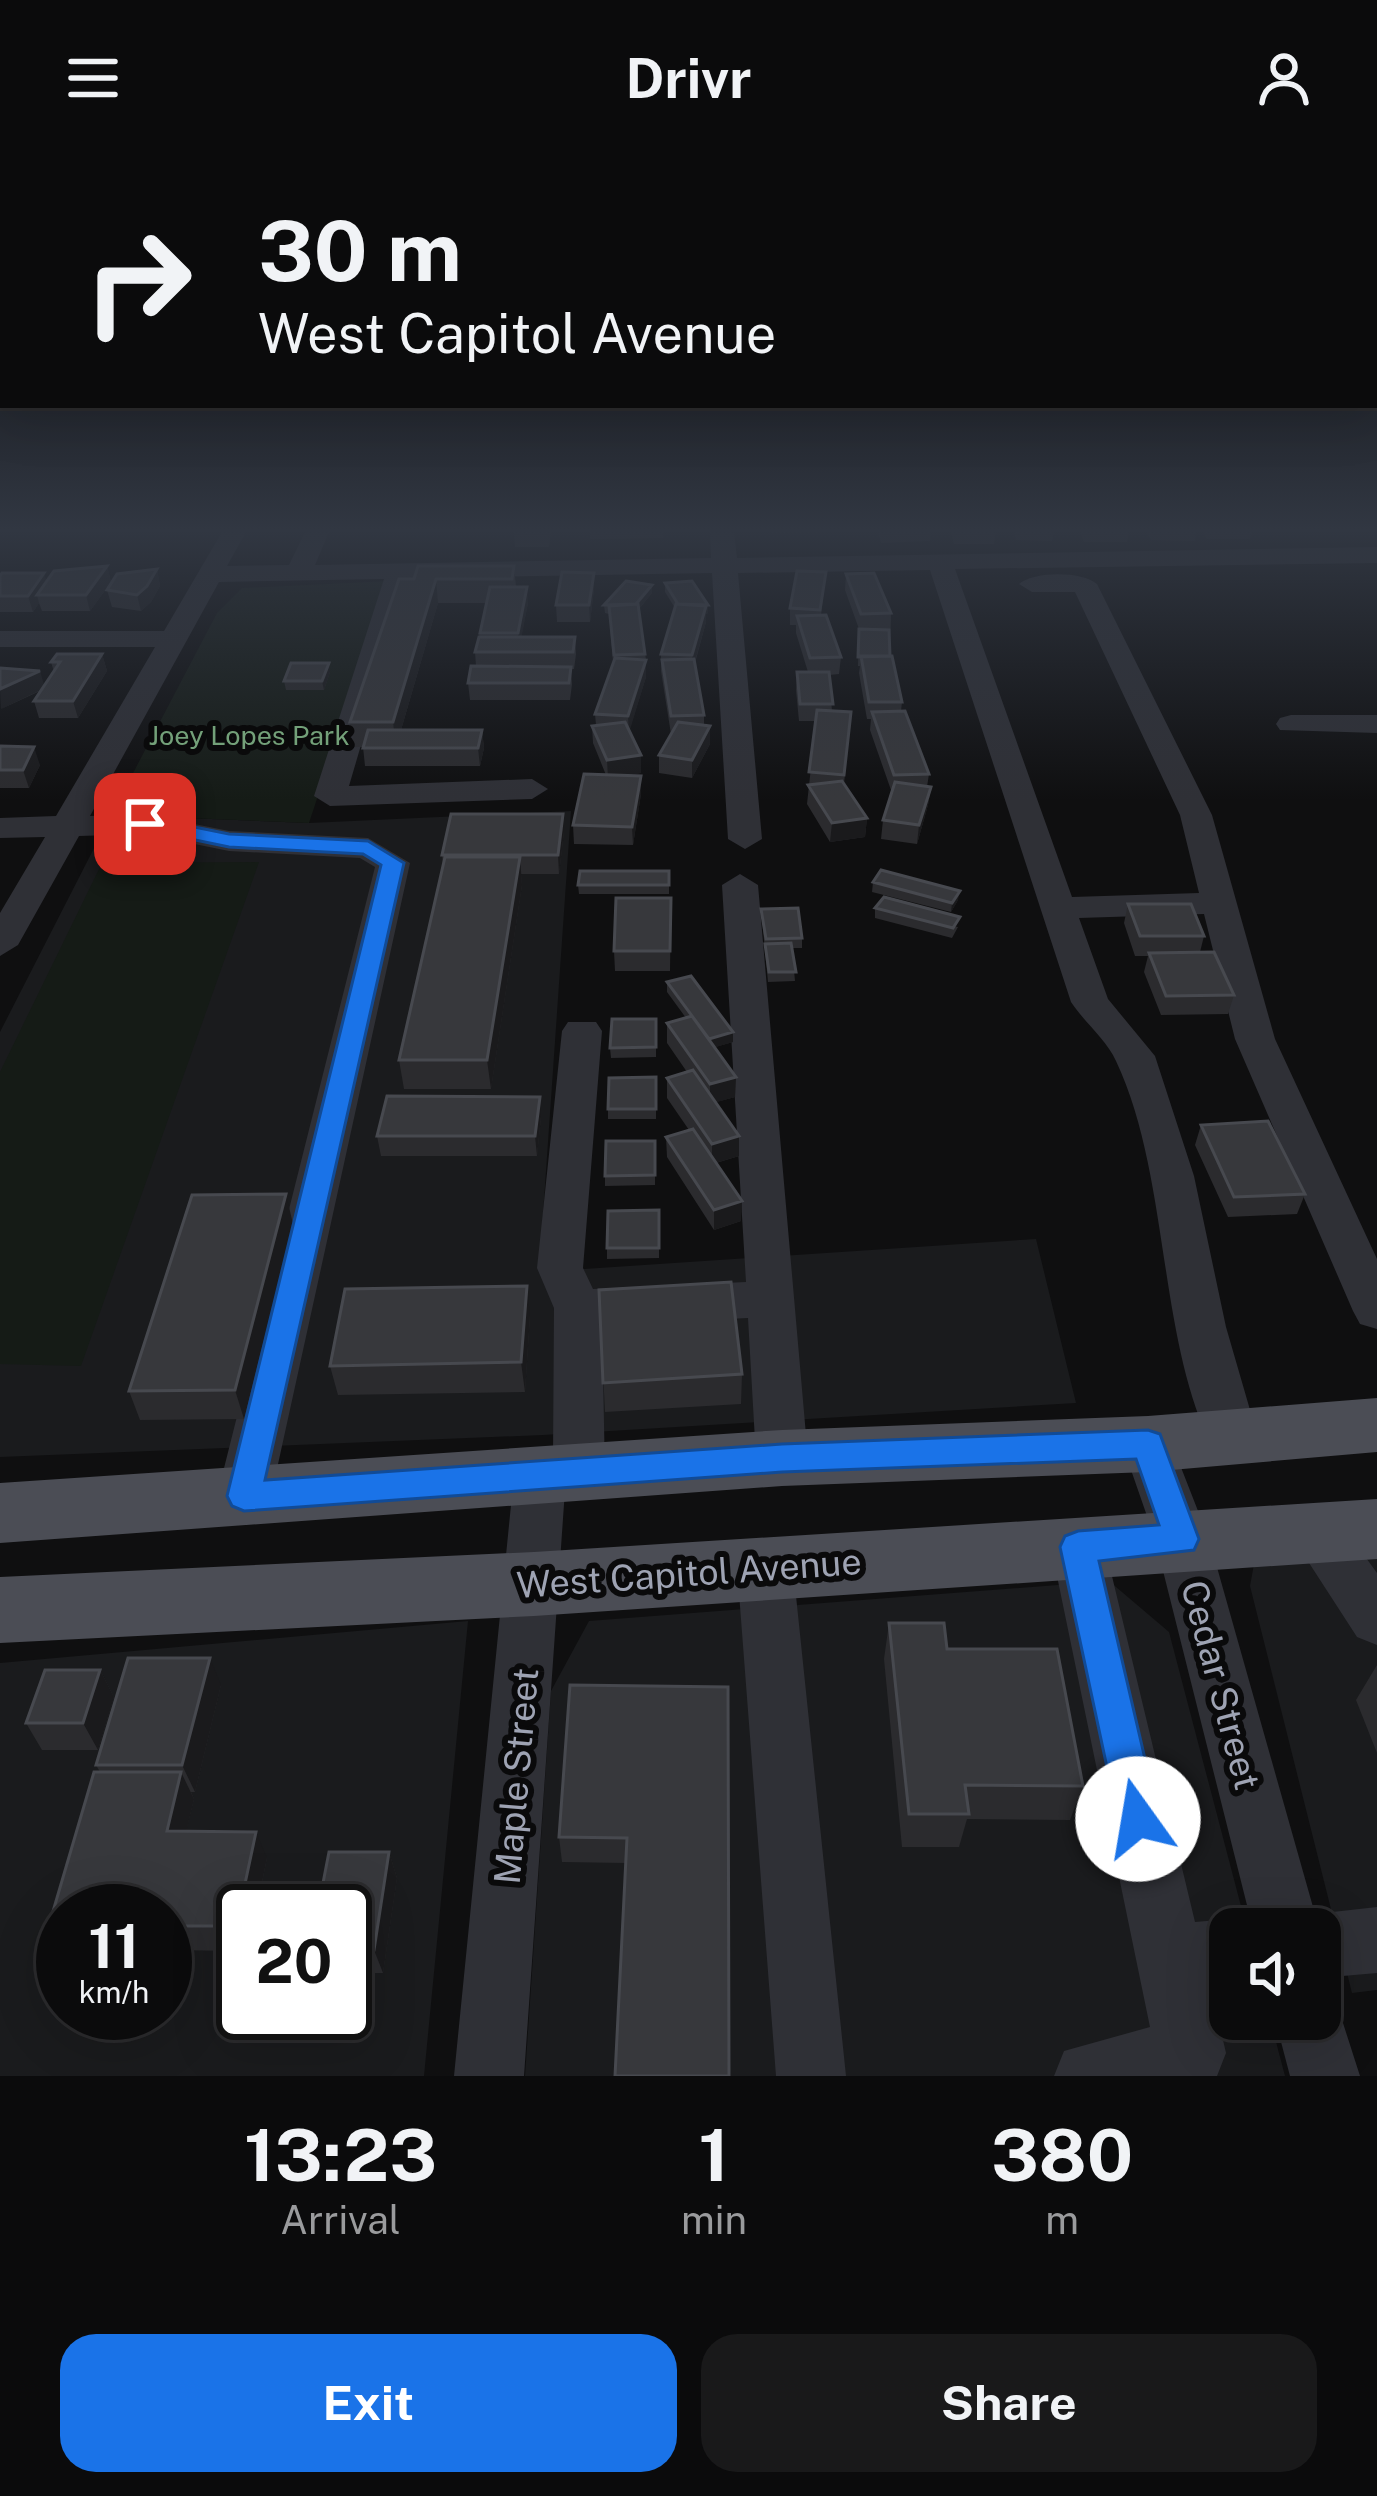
<!DOCTYPE html>
<html lang="en">
<head>
<meta charset="utf-8">
<style>
  :root { --surface:#0b0b0c; --page:#19191a; --text:#f1f3f6; --muted:#9a9b9d; --line:#2b2b2d; --accent:#1a73e8 }
  body { margin:0; font-family:"Public Sans",sans-serif; background:var(--page); color:var(--text); height:100vh; display:flex; flex-direction:column; font-size:45px; white-space:nowrap }
  * { box-sizing:border-box; margin:0 }
  p { font-size:39px; color:var(--muted) }
  .icon { flex:none; width:66px; height:66px; fill:none; stroke:currentColor; stroke-width:2; stroke-linecap:round; stroke-linejoin:round }
  .map { position:relative; height:1920px; overflow:hidden }
  .drawer { display:flex; flex-direction:column; background:var(--surface); flex:1 }
  .drawer>* { flex:none }
  .top-card { position:absolute; left:0px; top:0px; width:1377px; height:252px; box-shadow:0 12px 48px #0002,0 0 0 3px var(--line); background:#0b0b0c; color:var(--text); overflow:hidden }
  .buttons { position:absolute; left:1209px; top:1752px; display:grid; gap:24px }
  .buttons a { display:grid; place-items:center; width:132px; height:132px; border-radius:24px; background:var(--surface); box-shadow:0 12px 48px #0002,0 0 0 3px var(--line); font-size:60px }
  .speed { position:absolute; left:36px; top:1728px; display:flex; gap:24px; font-size:60px; font-weight:700; text-align:center }
  .speed>* { display:grid; place-content:center; width:156px; height:156px; border-radius:50%; background:var(--surface); box-shadow:0 12px 48px #0002,0 0 0 3px var(--line); line-height:1 }
  .speed small { font-size:30px; font-weight:400 }
  .speed .limit { border:6px solid #111; border-radius:18px; background:#fff; color:#111 }
  .pin { position:absolute; display:grid; place-items:center; width:102px; height:102px; color:#fff; margin:-51px; border-radius:24px; box-shadow:0 6px 18px #0006 }
  .me { position:absolute; width:132px; margin:-66px; rotate:347deg; stroke-linejoin:round; filter:drop-shadow(0 0 9px #0008) }
  .turn { display:flex; align-items:center; gap:42px; height:252px; padding:0 60px; font-size:54px }
  .turn .icon { width:156px; height:156px; stroke-width:2.5 }
  .turn b { display:block; font-size:84px; line-height:102px }
  .eta { display:flex; justify-content:space-evenly; align-items:center; height:204px; text-align:center }
  .eta b { font-size:72px; font-weight:700; line-height:84px }
  .button { display:flex; gap:24px; margin-top:auto; padding:24px 60px }
  .button a { flex:1; height:138px; border-radius:36px; background:var(--accent); color:#fff; font-size:48px; font-weight:700; line-height:138px; text-align:center }
  .button a+a { background:var(--page); color:var(--text) }
  header { display:flex; justify-content:space-between; align-items:center; height:156px; padding:0 60px; background:var(--surface); font-size:54px; font-weight:700 }
  .map>svg:first-child { display:block }
  .built { fill:#1a1b1d; fill-rule:evenodd }
  .green { fill:#151b16 }
  .lines { fill:none; stroke-linecap:round; stroke-linejoin:round }
  .minor { fill:#2f3036; fill-rule:evenodd }
  .major { fill:#4b4d55; fill-rule:evenodd }
  .wall { fill:#2b2b2e }
  .shaded-wall { fill:#1a1a1c }
  .building { fill:#37383c; stroke:#47494f; stroke-width:3 }
  .route { fill:#1a73e8; stroke:#114b97; stroke-width:3 }
  .labels { text-anchor:middle; dominant-baseline:central; stroke-width:12; stroke-linejoin:round; paint-order:stroke }
  .far-park-label { font-size:27px; fill:#73a079; stroke:#0a0a0b }
  .near-street-label { font-size:36px; fill:#9ea3b3; stroke:#0a0a0b }
</style>
</head>
<body>
<header><svg class="icon" aria-label="menu" viewBox="0 0 24 24"><path d="M4 6h16M4 12h16M4 18h16"/></svg>Drivr<svg class="icon" aria-label="person" viewBox="0 0 24 24"><circle cx="12" cy="8" r="4"/><path d="M4 21q1-7 8-7t8 7"/></svg></header>
<div class="map">
<svg width="1377" height="1920" viewBox="0 0 1377 1920">
  <rect width="100%" height="100%" fill="#0f0f10"/>
  <path class="built" d="M571 655 539 1116 1036 1083 1076 1247 543 1279 0 1301V876L111 659 309 667Z
    M1377 1401V1834L1352 1837 1250 1430 1254 1408Z
    M1109 1425 1169 1476 1247 1773H1230V1863H1270L1285 1920H525L551 1535 589 1465Z
    M468 1465 424 1920H0V1507ZM63 1755H165V1857H63ZM243 1755H345V1857H243Z"/>
  <path class="green" d="M389 425 309 667 111 659 217 457 242 432Z
    M259 706 81 1210 0 1208V916L102 707Z"/>
  <g class="lines">
    <path class="minor" d="M222 376H246L227 410 289 409 305 376H329L315 409 711 402 710 376H734L737 402 1377 391V407L955 413 1072 741 1199 737 1180 659 1075 436H1032L1019 428C1034 415 1082 415 1097 428L1212 659 1275 883 1377 1103V1173L1360 1168 1353 1155 1235 883 1204 758 1079 762 1108 843 1155 900 1194 1020 1226 1171 1257 1278 1249 1293 1231 1299 1213 1293C1157 1182 1170 1019 1116 905 1106 883 1084 866 1071 846L930 414 738 417 762 683 745 693 728 683 712 417 410 422 349 630 532 623 548 633 532 643 330 650 314 640 384 423 219 426 90 660 145 658 229 675 368 682 410 707 271 1340 263 1356 244 1363 225 1356 217 1340 375 711 360 702 229 695 145 678 79 680 18 789 0 800V757L45 681 0 682V662L56 660 155 491H0V475H164Z
      M1291 559H1377V577L1280 574 1276 568 1280 562Z
      M740 718 758 729 808 1302 800 1317 782 1324 764 1317 756 1302 748 1162 602 1169 605 1317 598 1333 579 1339 565 1334 524 1920H454L514 1319 521 1303 540 1297 553 1301 554 1152 537 1112 562 875 568 866H596L602 875 583 1112 593 1133 746 1126 722 729Z
      M1148 1267 1166 1273 1209 1383 1315 1758 1377 1751V1817L1320 1822V1773H1230V1831L1211 1832 1226 1897 1217 1920H1054L1064 1895 1150 1871 1051 1391 1059 1374 1078 1367 1097 1374 1105 1391 1195 1766 1230 1763 1253 1773 1155 1383 1122 1288 1130 1273Z
      M1316 1352 1335 1359 1377 1417V1489L1357 1481 1289 1376 1297 1359Z
      M765 1386 785 1394 793 1411 846 1920H776L737 1411 745 1394Z
      M1320 1833 1334 1839 1360 1920H1290L1275 1863H1320Z"/>
    <path class="major" d="M1377 1242V1296L1148 1316 782 1330 0 1387V1327L782 1274 1148 1260Z
      M1377 1343V1403L534 1460 0 1487V1421L534 1396Z"/>
  </g>
  <path class="wall" d="M514 376H551L549 391H515Z
    M590 376H663V382L590 383Z
    M770 376H863L770 377Z
    M878 376H931L930 385 881 387Z
    M951 376H996L994 388H954Z
    M1014 376H1054L1052 385 1016 384Z
    M1080 376H1129L1127 386H1084Z
    M1147 376H1196L1195 385 1151 384Z
    M1203 376H1252L1250 383H1207Z
    M107 410 111 426 90 455H42L39 447 33 456H0V420L47 426Z
    M514 410 516 431 528 447 521 481H575L576 498 574 513H571L572 528 570 544H470L468 527 476 510 475 496 487 447H438L401 574H482L484 592 480 610H365L363 591H354L350 566 414 423Z
    M157 413 160 430 151 446 141 455 112 451 107 434Z
    M826 416 821 459 841 501 839 518 829 519 832 555 851 556 844 628 867 662 865 681 830 686 807 648 816 565H799L796 534 797 516H808L796 477V469H790V452Z
    M846 418 891 457 890 500 902 546 901 555 929 618 927 631H931L928 649 917 688 881 683 883 664 892 637 870 574 871 563H867L859 517 860 510H858L859 473 845 434Z
    M665 427 708 449V457L706 458V466L695 507 704 559V569L710 570V588L692 622 659 617V599L671 578 661 515V498L675 452 665 436Z
    M594 433 590 466H557L556 449Z
    M652 437 639 453 646 504V521L629 575 641 599V617L626 619 641 620V638L633 689 574 688 573 669 606 619 593 587 592 570 596 569 595 558 613 506 609 458 605 457 604 449Z
    M102 498 107 515 78 562H39L34 545 42 534 1 553 44 529 54 516 51 506Z
    M330 516 324 534H286L284 525Z
    M0 590 40 609 29 632H0Z
    M564 676 559 718H521L522 729 491 933H404L399 904 443 709 442 699Z
    M669 715V738H579L578 729Z
    M873 726 958 744 951 756 872 736Z
    M671 742 670 815H615L614 795Z
    M1128 748 1204 780 1200 796 1234 839 1228 858 1161 859 1144 816 1148 800H1135L1124 767Z
    M875 752 958 771 952 782 875 762Z
    M761 753 802 782V792H792L795 825 768 826Z
    M667 826 733 886 715 891 736 921 735 941 716 946 739 980V1000L716 1007 741 1065 714 1074 667 1001 666 981 689 974 667 942V922L687 916 667 887V867L686 862 667 836Z
    M656 863V901L611 902 610 892Z
    M656 921V963H608V953Z
    M541 961 537 1000H381L377 980Z
    M1201 969 1305 1038 1297 1058 1228 1061 1195 989Z
    M655 985V1029L605 1030V1020Z
    M659 1054V1102L607 1103V1092Z
    M293 1068 244 1263 140 1264 129 1235Z
    M599 1134 742 1218 741 1248 605 1256Z
    M530 1160 525 1236 338 1239 330 1210Z
    M889 1467 947 1493 1083 1630 1070 1664 967 1663 959 1691H902L884 1503Z
    M1377 1509V1597L1356 1544Z
    M100 1514 114 1541 98 1594H42L26 1567Z
    M221 1529 195 1636H191L194 1643 186 1675 267 1702 256 1755H243V1795L165 1794V1755H63V1789L49 1769 100 1616 96 1609Z
    M728 1531 626 1707 562 1706 559 1681Z
    M389 1696 397 1722 383 1817H345V1755L323 1727Z"/>
  <path class="shaded-wall" d="M107 410 111 426 90 455 86 439Z
    M157 413 160 430 151 446 141 455 137 439Z
    M44 417 49 433 37 439 39 447 33 456 28 440Z
    M594 417V433L590 466 589 449Z
    M436 423 438 447 396 591 393 566Z
    M652 429V437L632 461V453Z
    M527 431 528 447 519 494 518 477Z
    M708 449V457L706 458V466L692 516V499L680 460Z
    M102 498 107 515 78 562 73 545Z
    M646 504V521L629 577 628 560Z
    M329 507 330 516 324 534 322 525Z
    M40 515 45 532 1 553 0 533Z
    M710 570V588L692 622V604Z
    M482 574 484 592 480 610 478 592Z
    M34 591 40 609 29 632 23 614Z
    M641 599V617L608 622 607 604Z
    M641 620V638L633 689 632 671Z
    M931 631 928 649 917 688 919 669Z
    M563 658 564 676 559 718 558 699Z
    M867 662 865 681 830 686 832 667Z
    M520 701 522 729 491 933 487 904Z
    M960 735 958 744 951 756 952 747Z
    M733 876V886L709 893V883Z
    M736 921 735 941 710 948V928Z
    M540 941 541 961 537 1000 535 980Z
    M739 980V1000L712 1008V988Z
    M286 1038 293 1068 244 1263 235 1234Z
    M742 1045 741 1065 714 1074V1054Z
    M527 1130 530 1160 525 1236 521 1206Z
    M210 1502 221 1529 195 1636 182 1609Z
    M100 1514 114 1541 98 1594 83 1567Z
    M181 1616 194 1643 180 1701 167 1675Z
    M256 1676 267 1702 256 1755H243V1785L236 1770Z
    M389 1696 397 1722 383 1817 374 1794Z"/>
  <path class="building" d="M107 410 86 439H37L54 415Z
    M418 410H514L512 423H436L393 566H350L399 423H414Z
    M157 413 147 430 137 439 107 434 117 418Z
    M797 415 826 416 820 454 790 452Z
    M562 416 594 417 589 449H556Z
    M2 417H44L28 440H0V420Z
    M874 417 891 457 861 458 846 418Z
    M626 425 652 429 636 448 604 449Z
    M692 425 708 449 678 448 665 427Z
    M490 431H527L518 477H480Z
    M638 448 645 498 614 499 609 450Z
    M676 448 706 450 692 499 661 498Z
    M826 459 841 501 810 502 797 460Z
    M859 473 889 474 890 500 858 501Z
    M479 481H575L573 496H475Z
    M57 498H102L73 545H34L60 506H51Z
    M861 500H892L902 546H869Z
    M615 502 646 504 628 560 595 558Z
    M694 503 704 559 671 560 662 504Z
    M291 507H329L322 525H284Z
    M471 510 571 511 569 527H468Z
    M0 512 40 515 0 533Z
    M797 516H829L833 548H800Z
    M817 554 851 556 844 619 809 616Z
    M905 555 929 618 894 619 872 556Z
    M625 566 641 599 607 604 592 570Z
    M678 566 710 570 692 604 659 599Z
    M368 574H482L478 592H363Z
    M0 590 34 591 23 614H0Z
    M584 618 641 620 632 671 573 669Z
    M842 625 867 662 832 667 808 629Z
    M895 626 931 631 919 669 883 664Z
    M451 658H563L558 699H442Z
    M445 701H520L487 904H399Z
    M881 714 960 735 952 747 873 726Z
    M580 715H669V729H578Z
    M884 741 960 761 953 772 875 752Z
    M616 742H671L670 795H614Z
    M1128 748H1191L1204 780H1140Z
    M798 752 802 782 766 783 761 753Z
    M791 787 796 816H769L765 788Z
    M1214 796 1234 839 1166 840 1149 797Z
    M691 820 733 876 709 883 667 826Z
    M692 860 736 921 710 928 667 867Z
    M612 863H656V891L610 892Z
    M693 914 739 980 712 988 667 922Z
    M656 921V953H608L609 922Z
    M387 940 540 941 535 980H377Z
    M1268 965 1305 1038 1234 1041 1201 969Z
    M693 973 742 1045 714 1054 666 981Z
    M606 985H655V1019L605 1020Z
    M286 1038 235 1234 129 1235 192 1039Z
    M659 1054V1092H607L608 1055Z
    M731 1126 742 1218 603 1227 599 1134Z
    M527 1130 521 1206 330 1210 345 1133Z
    M889 1467H944L947 1493H1057L1083 1630 965 1629 969 1658H909Z
    M128 1502H210L182 1609H96Z
    M45 1514H100L83 1567H26Z
    M570 1529 728 1531 729 1920H615L627 1682 559 1681Z
    M94 1616H181L167 1675 256 1676 236 1770H165V1755H63V1769H49Z
    M329 1696H389L374 1794 345 1793V1755H287L293 1727H323Z"/>
  <linearGradient id="sky" x2="0" y2="1"><stop stop-color="#080809"/><stop offset="0.58" stop-color="#313742"/><stop offset="1" stop-color="#313742" stop-opacity="0"/></linearGradient>
  <rect width="1377" height="645" fill="url(#sky)"/>
  <path class="route" d="M145 661 229 678 368 685 404 707 265 1324 782 1288 1148 1274 1160 1278 1199 1383 1194 1394 1099 1405 1159 1663 1153 1677 1138 1683 1124 1677 1118 1663 1060 1391 1065 1380 1078 1375 1159 1369 1136 1303 782 1316 244 1355 232 1350 227 1340 381 709 363 698 229 691 137 672 134 668Z"/>
  <g class="labels">
    <g class="far-park-label">
      <text x="249" y="579">Joey Lopes Park</text>
    </g>
    <g class="near-street-label">
      <text transform="translate(689 1417) rotate(-4)">West Capitol Avenue</text>
      <text transform="translate(1221 1529) rotate(75)">Cedar Street</text>
      <text transform="translate(516 1620) rotate(-85)">Maple Street</text>
    </g>
  </g>
</svg>
<div class="buttons">
<a><svg class="icon" aria-label="sound" viewBox="0 0 24 24"><path d="M4 9h4l5-4v14l-5-4H4zM17 9q2 3 0 6"/></svg></a>
</div>
<div class="speed"><div>11<small>km/h</small></div><div class="limit">20</div></div>
<div class="pin" style="left:145px;top:668px;background:#d93025"><svg class="icon" aria-label="arrive" viewBox="0 0 24 24"><path d="M6 21V4h12l-3 4 3 4H6"/></svg></div>
<svg class="me" style="left:1138px;top:1663px" viewBox="-20 -20 40 40"><circle r="19" fill="#fff"/><path d="M0-13L10 11 0 6-10 11z" fill="#1a73e8"/></svg>
<div class="top-card">
<div class="turn"><svg class="icon" aria-label="right" viewBox="0 0 24 24"><path d="M7 20v-9h11M14 6l5 5-5 5"/></svg><div><b>30 m</b>West Capitol Avenue</div></div>
</div>
</div>
<section class="drawer">
<div class="eta">
<div><b>13:23</b><p>Arrival</p></div>
<div><b>1</b><p>min</p></div>
<div><b>380</b><p>m</p></div>
</div>
<div class="button"><a>Exit</a><a>Share</a></div>
</section>
</body>
</html>
